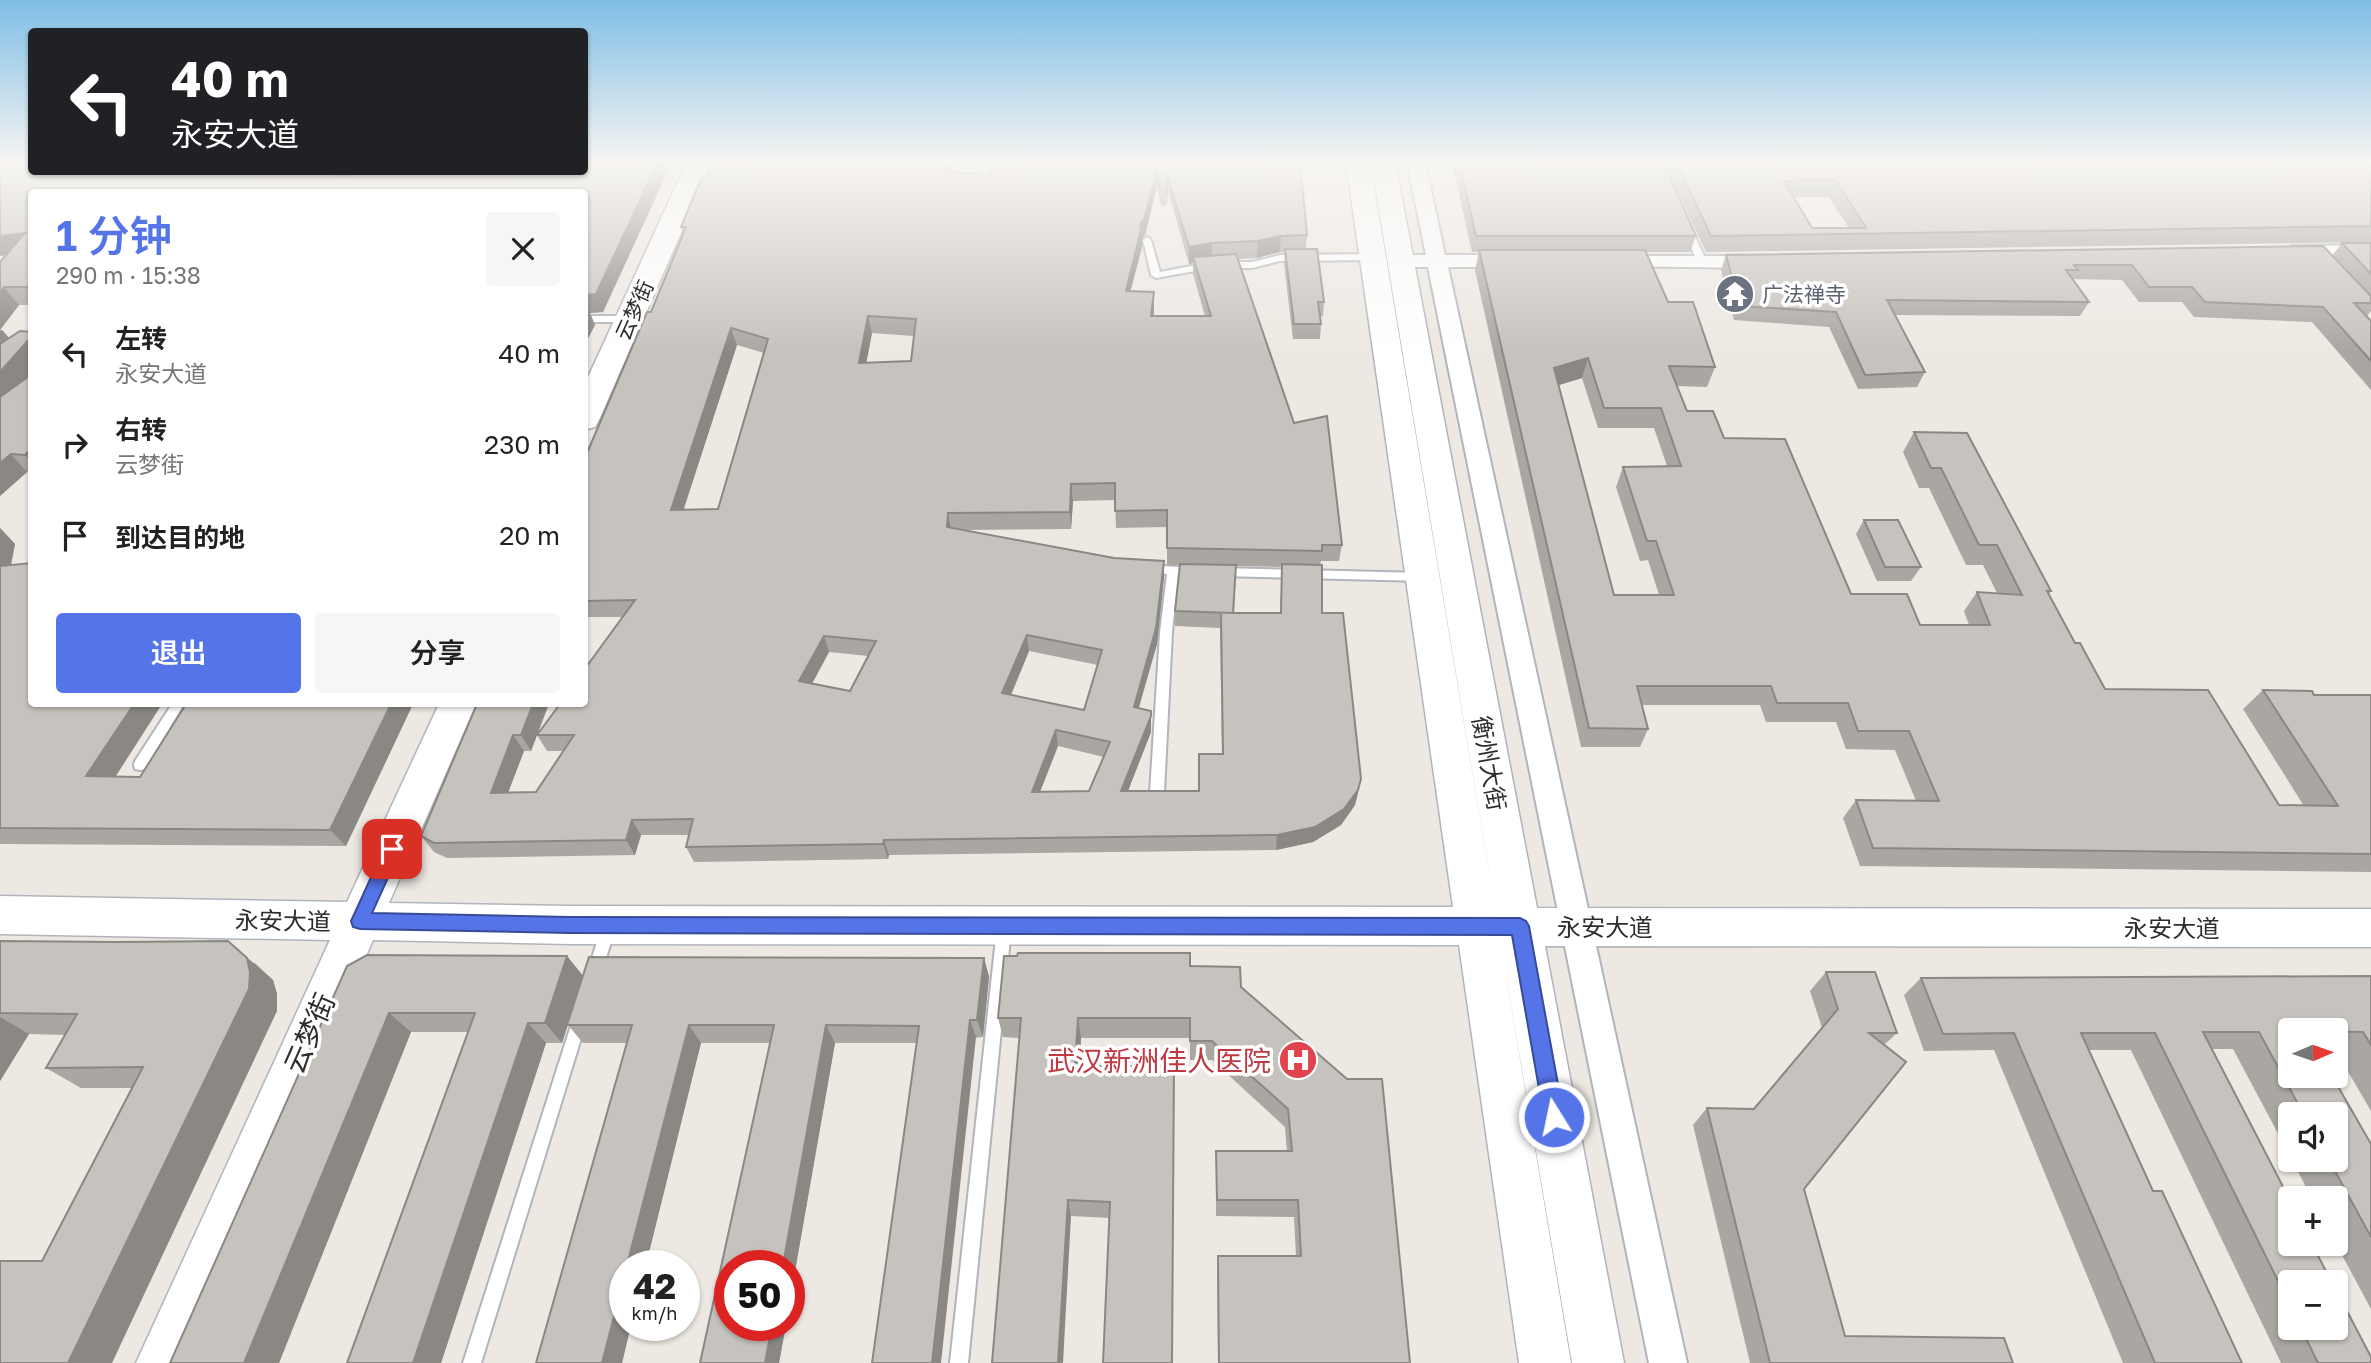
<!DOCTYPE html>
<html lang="zh">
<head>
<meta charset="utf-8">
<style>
  :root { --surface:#fff; --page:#f6f6f6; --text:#222; --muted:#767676; --accent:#5474e8 }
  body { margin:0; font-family:"Golos Text","Noto Sans SC",sans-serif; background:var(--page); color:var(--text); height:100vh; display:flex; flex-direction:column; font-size:26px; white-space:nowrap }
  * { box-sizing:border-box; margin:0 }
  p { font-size:23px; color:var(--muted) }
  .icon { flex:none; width:38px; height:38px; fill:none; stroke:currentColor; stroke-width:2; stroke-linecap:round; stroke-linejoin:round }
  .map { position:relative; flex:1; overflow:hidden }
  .drawer { position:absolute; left:28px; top:189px; width:560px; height:518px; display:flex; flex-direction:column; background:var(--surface); border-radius:7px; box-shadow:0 2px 5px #0004 }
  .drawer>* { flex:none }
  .top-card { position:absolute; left:28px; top:28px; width:560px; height:147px; border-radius:7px; box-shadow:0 2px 5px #0004; background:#202124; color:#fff; overflow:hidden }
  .needle { width:46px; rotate:88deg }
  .controls { position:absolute; left:2278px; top:1018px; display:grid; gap:14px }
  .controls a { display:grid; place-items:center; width:70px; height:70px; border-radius:7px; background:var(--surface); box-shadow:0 2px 5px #0004; font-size:35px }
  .speed { position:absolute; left:609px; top:1250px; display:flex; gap:14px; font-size:35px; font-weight:700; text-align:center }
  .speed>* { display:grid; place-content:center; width:91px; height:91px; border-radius:50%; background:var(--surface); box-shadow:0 2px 5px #0004; line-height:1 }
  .speed small { font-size:18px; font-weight:400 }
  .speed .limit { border:10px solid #d22; background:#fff; color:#111 }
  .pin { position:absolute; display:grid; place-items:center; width:60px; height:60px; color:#fff; margin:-30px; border-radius:14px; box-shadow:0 4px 10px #0006 }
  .me { position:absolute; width:77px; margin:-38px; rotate:350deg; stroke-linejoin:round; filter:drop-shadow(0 0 5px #0008) }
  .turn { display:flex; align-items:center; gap:24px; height:147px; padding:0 28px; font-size:32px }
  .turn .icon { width:91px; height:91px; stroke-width:2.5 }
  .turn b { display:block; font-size:49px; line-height:60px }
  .round { display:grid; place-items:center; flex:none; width:74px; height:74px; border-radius:7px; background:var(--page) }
  .headline { display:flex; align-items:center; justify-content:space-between; height:119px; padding:0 28px }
  h1 { font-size:42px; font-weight:600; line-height:52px; color:var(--accent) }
  .button { display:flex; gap:14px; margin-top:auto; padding:14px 28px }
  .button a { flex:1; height:80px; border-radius:7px; background:var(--accent); color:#fff; font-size:28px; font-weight:600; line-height:80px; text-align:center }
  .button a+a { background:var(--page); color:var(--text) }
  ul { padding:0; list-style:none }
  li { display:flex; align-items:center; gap:21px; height:91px; padding:0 28px }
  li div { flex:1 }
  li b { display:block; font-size:26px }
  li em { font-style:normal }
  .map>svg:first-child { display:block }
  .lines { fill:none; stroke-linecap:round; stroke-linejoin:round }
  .lane-casing { stroke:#b2b4bc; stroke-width:4 }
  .street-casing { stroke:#b2b4bc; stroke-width:4 }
  .secondary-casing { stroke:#b2b4bc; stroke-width:3 }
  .lane { fill:#fff; fill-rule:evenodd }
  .street { fill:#fff; fill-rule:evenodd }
  .secondary { fill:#fff; fill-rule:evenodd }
  .wall { fill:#aaa7a3; fill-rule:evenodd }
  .shaded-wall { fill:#8b8884 }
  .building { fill:#c6c2bd; stroke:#8b8884; stroke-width:2; fill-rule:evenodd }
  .route { fill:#5474e8; stroke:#374b97; stroke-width:2 }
  .labels { text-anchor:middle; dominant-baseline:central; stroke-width:7; stroke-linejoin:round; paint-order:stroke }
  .far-worship-label { font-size:21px; fill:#5b616d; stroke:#fff; text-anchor:start }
  .far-street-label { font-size:21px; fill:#2d2d2d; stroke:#fff }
  .street-label { font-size:24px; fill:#2d2d2d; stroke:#fff }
  .near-street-label { font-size:28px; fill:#2d2d2d; stroke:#fff }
  .near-health-label { font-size:28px; fill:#be3a42; stroke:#fff; text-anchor:end }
</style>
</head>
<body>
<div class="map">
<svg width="2371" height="1363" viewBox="0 0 2371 1363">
  <rect width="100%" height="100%" fill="#ede8e2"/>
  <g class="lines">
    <g class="lane-casing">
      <path id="lane" d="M1688 227 1692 230 1707 262 1705 264 1702 265 1697 262 1684 230Z
        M1147 237 1151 240 1160 272 1212 262H1252L1280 255 1373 254 1378 257 1373 260 1280 261 1252 268H1212L1156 278 1151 275 1143 240Z
        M584 316H630L635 319 630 322H584Z
        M1147 565 1195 568 1201 572 1195 576 1178 575 1172 632 1164 793 1162 797 1157 798 1152 797 1150 793 1160 632 1167 574 1143 572 1141 569Z
        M1220 568 1423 573 1429 577 1423 581 1220 576 1214 572Z
        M172 704H184L145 769 140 770 135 769 134 765 135 761Z
        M608 923 613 925 615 929 602 971 600 976 595 978 590 976 588 971 601 929 603 925Z
        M1004 923 1009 925 1011 929 968 1363H950L997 929 999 925Z
        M580 1012 585 1014 587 1019 481 1363H463L573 1019 575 1014Z"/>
    </g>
    <g class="street-casing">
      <path id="street" d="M1407 162H1425L1445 255H1512L1522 261 1512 267H1448L1687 1363H1649L1428 267H1401L1391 261 1401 255H1426Z
        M2371 245V257L2292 258 2282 252 2292 246Z
        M1617 256H1760L1770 262 1760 268 1610 266 1607 262 1610 258Z"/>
    </g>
    <g class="secondary-casing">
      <path id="secondary" d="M687 162H712L599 420 595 427 584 430V386Z
        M1346 162H1370L1495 908 1371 162H1395L1537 908 2371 909V947L1545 946 1624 1363H1572L1501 946 1571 1363H1519L1459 945 570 944 373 940 189 1363H136L330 940 0 934V896L347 902 439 704H476L389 903 570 906 1453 907Z"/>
    </g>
    <use href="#lane" class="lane"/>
    <use href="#street" class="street"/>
    <use href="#secondary" class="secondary"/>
  </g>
  <path class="wall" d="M0 162H32V172H584V162H672L603 312 590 313 595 325 584 346V192H32V305H19L0 330H2L9 338 20 331 32 332V372L27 377 32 374V473L27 472 0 496V262L6 255 0 256Z
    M712 162H951L949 171 991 175 1300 162 1307 235 1306 249 1324 302 1323 316H1320L1321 324 1320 339H1293L1284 264 1285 252H1280L1257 258 1238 259 1294 423 1342 545 1339 561H1321L1320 565 1322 613 1358 794 1355 805 1341 825 1313 842 1276 850 889 855 888 859 694 862 686 847 689 835H641L635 855 447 858 434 852 421 836 477 704 538 734 623 617H584V460L651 312 683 234 681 227ZM1157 187 1161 206H1166L1168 191 1189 264 1193 263V274L1205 316H1154V292H1130L1142 247V239L1145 235ZM872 333 914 336 911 361 866 363ZM737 345 764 353 718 509 683 510ZM1115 500 1116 528 1167 527V565H1180L1175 611V626L1220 628 1222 754 1199 791H1128L1151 732V711L1139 708 1157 644 1164 577V561L1114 558 964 530 1071 529 1073 501ZM1236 566 1282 567 1280 613H1234ZM1029 651 1098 665 1084 710 1011 695ZM829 652 868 656 850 691 812 683ZM537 735 547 751H564L536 792 508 793 524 751H531ZM1058 746 1104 757 1089 791 1040 792Z
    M1452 162H1663L1696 236 1690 252H1646L1668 302 1715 367 1707 387 1677 386 1687 411 1724 438 1851 594 1920 625H1969L1964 611 1977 592 1997 593 1983 565H1966L1929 488H1919L1903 452 1914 432 2051 591 2049 594 2075 643 2105 689 2279 805 2304 806 2243 709 2263 690 2314 695H2371V872L1860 866 1843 818 1856 800 1916 801 1895 750 1846 749 1836 722H1766L1760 705H1642L1648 729 1640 747H1581L1475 270 1479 252H1472ZM1582 378 1598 428H1654L1667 466 1623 467 1616 487 1640 561 1648 560 1659 595H1614L1559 385Z
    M1663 162H2371V242L1706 252ZM1794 197H1829L1849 228H1812Z
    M2342 243H2371V311L2367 316 2371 321V390L2312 322 2194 317 2182 302H2139L2122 280 2072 279 2089 302 2080 316 1894 315 1925 372 1917 387 1858 389 1829 327 1734 320 1721 270 1726 255 2332 256Z
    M1864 520 1921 567 1911 581H1877L1856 534Z
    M0 528 15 544 11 565 32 704H162L115 776 140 777 186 704H413L346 846 0 844Z
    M0 941 255 963 273 980 277 994V1011L42 1261 132 1088H81L46 1068 65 1035 29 1034 0 1081Z
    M567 956 583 976 984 958 989 977 983 1037 917 1043H835L779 1363H700L770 1043H701L625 1325H631L622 1363 627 1043H583L568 1025 562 1043H546L441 1363H347L468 1032H411L279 1363H170L347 966Z
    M1190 966 1241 987 1410 1363H1218L1217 1271 1218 1256H1296L1294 1217 1216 1216V1151H1287L1285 1127 1212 1060H1190V1038H1081L1080 1066H1174L1109 1218 1071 1216 1019 1038 1003 1037 998 1018Z
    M1826 972 1897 1033 1884 1045 1804 1189 1845 1336 2013 1363H1750L1693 1125 1707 1108 1753 1109 1822 1028 1810 991Z
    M2371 976V1111L2336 1051V1031H2291L2371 1144V1309L2336 1244V1199H2312L2292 1160H2336V1115H2291V1158L2233 1049H2211L2291 1283V1328H2336L2371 1363H2281L2131 1050H2089L2153 1191 2242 1363H2123L1994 1050 1924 1051 1904 995 1921 978Z"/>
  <path class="shaded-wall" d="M658 162H672L603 312 590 313 595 325 584 346V295Z
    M945 162H951L946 187 943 171Z
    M1157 171V187L1145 235 1142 239V247L1126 308V291L1140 224Z
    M336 172H374L345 192 335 176Z
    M1167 175 1168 191 1166 206V189Z
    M25 233 32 252 0 256V236Z
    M1281 236 1280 252 1257 258 1258 241Z
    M1212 243V259L1193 257V263L1189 264V247Z
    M4 287 19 305 0 330V293Z
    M1154 292V309L1152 333 1151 316Z
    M868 316 872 333 863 380 859 363Z
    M731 328 737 345 678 527 671 510Z
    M2 330 18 348 0 359V331Z
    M32 336V372L0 409V372Z
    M1588 358 1582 378 1549 388 1554 368Z
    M32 448V462L25 455Z
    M11 454 27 472 0 496V463Z
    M1071 484 1073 501 1071 529 1070 512Z
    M948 513 951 530 947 527Z
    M0 528 15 544 7 585 0 578Z
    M1164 561V577L1157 644 1134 723V707Z
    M1027 635 1029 651 1005 709 1002 693Z
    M824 636 829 652 805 697 799 681Z
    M134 704H162L105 793 86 776Z
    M391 704H413L346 846 330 830Z
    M533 704H549L531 751 521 735Z
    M1151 711V732L1122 806 1121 791Z
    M1056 730 1058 746 1034 807 1032 792Z
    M513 735 524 751 502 808 491 793Z
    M1361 779 1355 805 1341 825 1313 842 1276 850 1277 835Z
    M632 820 641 835 635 855 626 840Z
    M884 840 889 855 888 859 883 844Z
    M228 941 273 980 277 994V1011L112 1363H68Z
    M567 956 583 976 562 1043 545 1023Z
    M984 958 989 977 983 1037 977 1020Z
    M389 1013 411 1032 279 1363H244Z
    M0 1017 29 1034 0 1081Z
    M1078 1018 1081 1038 1078 1085 1075 1066Z
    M970 1020 976 1037 941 1363H932Z
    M528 1023 546 1043 441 1363H413Z
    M689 1025 701 1043 646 1265H627Z
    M826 1025 835 1043 789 1305V1265H783Z
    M1068 1200 1071 1216 1063 1363H1058Z
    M625 1274V1325H631L622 1363H602Z
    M772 1325H786L779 1363H765Z"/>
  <path class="building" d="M0 162H32V172H337L335 176 348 177 355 172H584V162H658L596 294 584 295V192H32V287H4L0 293V262L25 233 0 236Z
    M712 162H945L943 171 991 175 993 162H1300L1307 235 1281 236 1258 241 1212 243 1189 247 1167 175 1166 189H1160L1157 171 1144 219 1140 224 1141 230 1126 291 1154 292 1151 316H1211L1193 257 1236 254 1294 423 1327 416 1342 545H1322V551L1167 548V510L1115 511V483L1071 484 1070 512 948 513 947 527 1114 558 1164 561 1156 628 1134 707 1151 711V716L1121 791H1199V754H1223L1221 613H1281L1282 564 1322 565V613H1343L1361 779 1358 790 1344 809 1315 827 1277 835 884 840 883 844 686 847 693 819 632 820 626 840 434 843 421 836 477 704H533L521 735H513L491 793 536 792 574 735H537L560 704H584V670L635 600 584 601V460L647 312H651L686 227H681L701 178H705ZM868 316 916 319 911 361 859 363ZM731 328 768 339 718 509 671 510ZM1027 635 1102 650 1084 710 1002 693ZM824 636 876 641 850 691 799 681ZM1056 730 1110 742 1089 791 1032 792Z
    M1459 162H1663L1696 236H1476Z
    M1676 162H2371V226L1711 236ZM1836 180 1866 228H1812L1784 181Z
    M2342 243H2371V274Z
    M2323 246 2371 296V303H2354L2371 321V361L2323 307 2205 302 2192 287H2149L2132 265H2074L2078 270H2066L2089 302 1887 300 1925 372 1865 375 1836 312 1740 306 1726 255Z
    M1285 249H1317L1324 302H1318L1321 324H1294Z
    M1479 250H1645L1668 302H1693L1715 367 1669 366 1687 411H1713L1724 438 1785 439 1851 594H1907L1920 625H1990L1977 592 2022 595 1997 545H1979L1941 468H1931L1914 432 1967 433 2051 591H2047L2075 643H2080L2105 689 2208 690 2279 805 2338 806 2263 690 2312 691 2314 695H2371V854L1873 848 1856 800 1939 801 1909 731H1858L1848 703H1777L1771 686H1637L1648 729 1589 728ZM1588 358 1604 408H1661L1681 466 1623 467 1647 541H1656L1674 595H1614L1554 368Z
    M20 331 32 332V336L0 372V344Z
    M32 374V448L25 455 11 454 0 463V397Z
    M1864 520H1898L1921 567H1885Z
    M32 563V704H134L86 776 140 777 186 704H391L330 830 0 828V566Z
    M1180 564 1236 565 1233 613 1175 611Z
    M0 941 117 942 228 941 247 958 250 972 249 989 68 1363H0V1261H42L143 1067 46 1068 77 1014 0 1013Z
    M1018 953H1190V966L1240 967 1241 987 1347 1079H1382L1410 1363H1219L1218 1256H1301L1298 1200H1217L1216 1151H1292L1288 1109 1212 1041H1190V1018H1078L1075 1066H1174L1172 1363H1103L1110 1202 1068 1200 1058 1363H992L1021 1018H998L1004 956H1017Z
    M367 955 567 956 545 1023H528L413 1363H347L475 1013H389L244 1363H170L347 966Z
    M589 957 984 958 977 1020H970L932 1363H872L919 1026 826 1025 783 1265H730V1325H772L765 1363H700L774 1025H689L627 1265H625V1274L602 1363H536L632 1025H567Z
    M1826 972H1875L1897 1033H1869L1906 1062 1804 1189 1845 1336 2004 1338 2013 1363H1770L1707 1108 1754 1109 1838 1009Z
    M2371 976V1045L2363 1032 2291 1031V1076H2332L2371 1144V1237L2329 1160H2336V1115H2304L2259 1032H2203L2291 1202V1244H2312L2332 1283H2291V1307L2155 1033H2081L2153 1191H2162L2242 1363H2155L2014 1033 1943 1034 1921 978Z
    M2336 1290 2371 1357V1363H2318L2301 1328H2336Z"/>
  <linearGradient id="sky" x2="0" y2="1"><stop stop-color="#7fbee6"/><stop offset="0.46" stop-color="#f7f5f2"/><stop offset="1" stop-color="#f7f5f2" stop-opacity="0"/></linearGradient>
  <rect width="2371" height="353" fill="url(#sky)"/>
  <path class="route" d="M392 841 399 843 401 849 372 913 570 917 1520 918 1526 921 1529 926 1564 1117 1561 1124 1554 1127 1546 1124 1544 1117 1512 935 570 933 360 929 353 927 351 921 384 849 386 843Z"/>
  <defs>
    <g id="temple-disc" transform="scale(2.0125)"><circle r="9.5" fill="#6b7280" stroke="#fff"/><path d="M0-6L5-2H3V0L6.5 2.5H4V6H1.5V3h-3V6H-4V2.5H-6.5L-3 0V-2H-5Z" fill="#fff"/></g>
    <g id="hospital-disc" transform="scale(2.0125)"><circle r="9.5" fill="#e0444e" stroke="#fff"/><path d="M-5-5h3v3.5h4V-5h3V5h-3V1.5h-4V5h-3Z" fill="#fff"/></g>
  </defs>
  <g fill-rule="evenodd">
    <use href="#temple-disc" x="1735" y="294"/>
    <use href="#hospital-disc" x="1298" y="1060"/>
  </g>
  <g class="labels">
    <g class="far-worship-label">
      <text x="1762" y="294">广法禅寺</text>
    </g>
    <g class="far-street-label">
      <text transform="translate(634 310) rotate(-66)">云梦街</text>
    </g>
    <g class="street-label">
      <text transform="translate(1490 763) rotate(80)">衡州大街</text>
      <text transform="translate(283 920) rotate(1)">永安大道</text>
      <text x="1605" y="926">永安大道</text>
      <text x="2172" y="927">永安大道</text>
    </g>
    <g class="near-street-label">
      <text transform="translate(309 1033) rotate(-66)">云梦街</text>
    </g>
    <g class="near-health-label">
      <text x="1271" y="1060">武汉新洲佳人医院</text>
    </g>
  </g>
</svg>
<div class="controls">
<a><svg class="needle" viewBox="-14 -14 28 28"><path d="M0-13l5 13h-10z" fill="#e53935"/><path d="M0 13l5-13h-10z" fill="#767676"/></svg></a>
<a><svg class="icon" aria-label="sound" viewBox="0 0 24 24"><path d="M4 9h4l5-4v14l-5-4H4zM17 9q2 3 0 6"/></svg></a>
<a>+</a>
<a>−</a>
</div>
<div class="speed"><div>42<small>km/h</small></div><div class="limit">50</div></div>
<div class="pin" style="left:392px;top:849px;background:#d93025"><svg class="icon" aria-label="arrive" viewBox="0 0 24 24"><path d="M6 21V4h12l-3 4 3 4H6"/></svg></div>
<svg class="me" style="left:1554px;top:1117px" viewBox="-20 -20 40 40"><circle r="17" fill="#5474e8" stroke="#fff" stroke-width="3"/><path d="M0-11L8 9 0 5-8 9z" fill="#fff"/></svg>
<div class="top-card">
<div class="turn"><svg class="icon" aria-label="left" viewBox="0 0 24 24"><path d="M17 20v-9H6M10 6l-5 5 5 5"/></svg><div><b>40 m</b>永安大道</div></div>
</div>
<section class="drawer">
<div class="headline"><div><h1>1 分钟</h1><p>290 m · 15:38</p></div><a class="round"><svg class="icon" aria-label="close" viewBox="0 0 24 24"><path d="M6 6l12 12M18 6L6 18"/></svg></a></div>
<ul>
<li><svg class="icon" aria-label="left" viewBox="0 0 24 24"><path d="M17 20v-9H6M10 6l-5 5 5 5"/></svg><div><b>左转</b><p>永安大道</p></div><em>40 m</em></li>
<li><svg class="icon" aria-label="right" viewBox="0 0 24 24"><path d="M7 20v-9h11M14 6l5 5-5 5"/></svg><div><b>右转</b><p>云梦街</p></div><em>230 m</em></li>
<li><svg class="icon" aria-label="arrive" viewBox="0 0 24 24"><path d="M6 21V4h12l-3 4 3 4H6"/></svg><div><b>到达目的地</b></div><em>20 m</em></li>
</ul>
<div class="button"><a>退出</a><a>分享</a></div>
</section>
</div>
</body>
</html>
